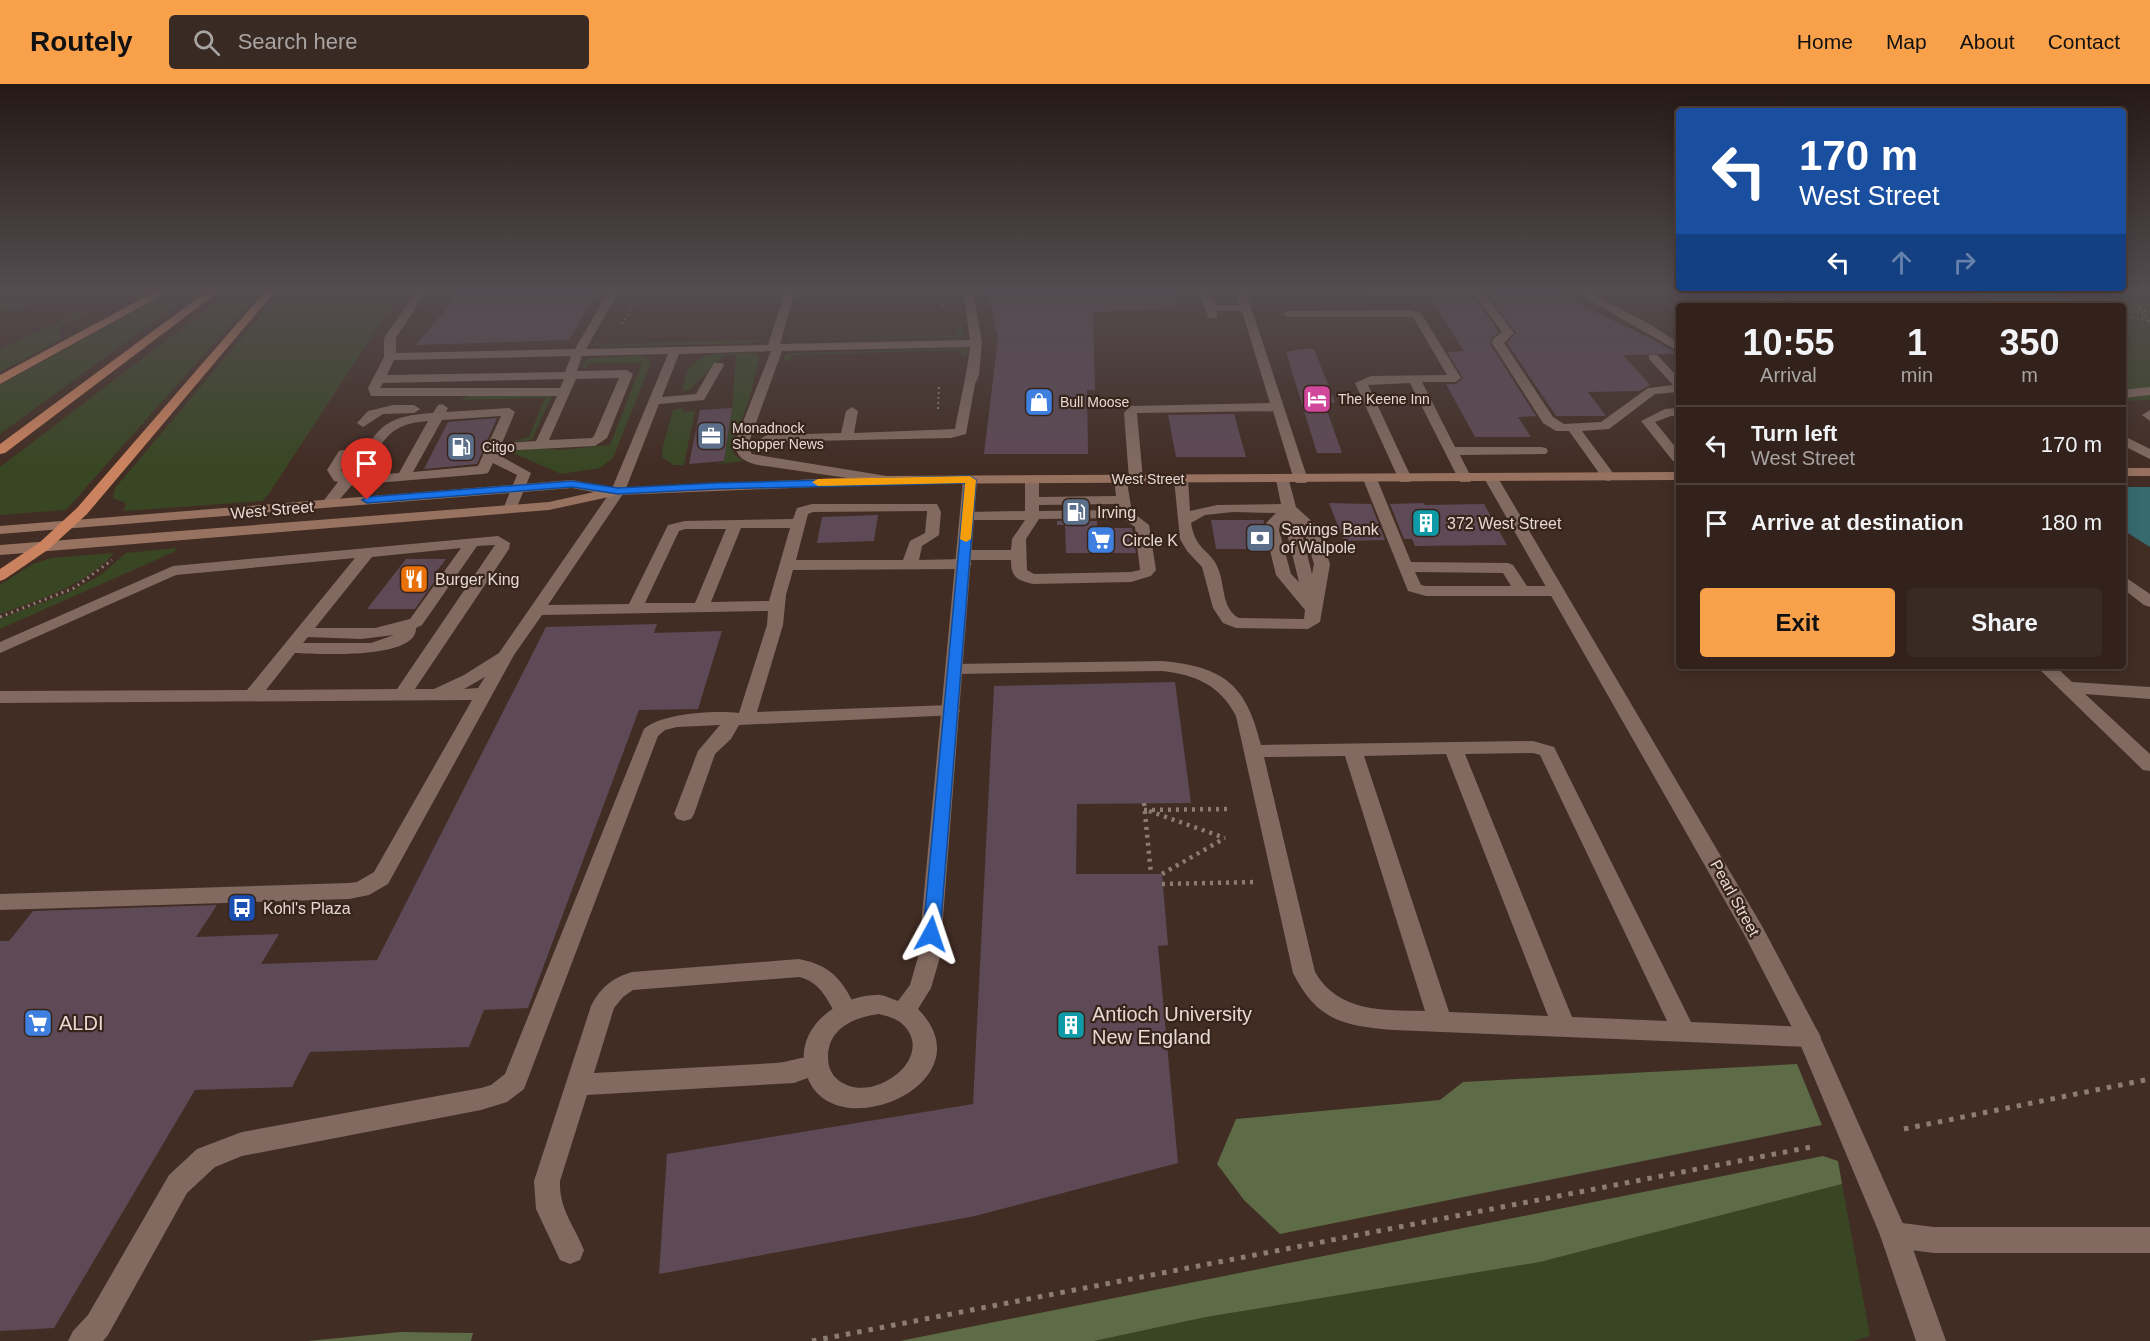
<!DOCTYPE html>
<html lang="en">
<head>
<meta charset="utf-8">
<style>
  :root { --surface:#32221b; --page:#3a2a24; --text:#f1f3f6; --muted:#a8a4a3; --line:#4d3f3a; --accent:#f8a14a }
  body { margin:0; font-family:Helvetica,sans-serif; background:var(--page); color:var(--text); height:100vh; display:flex; flex-direction:column; font-size:22px; white-space:nowrap }
  * { box-sizing:border-box; margin:0 }
  p { font-size:20px; color:var(--muted) }
  .icon { flex:none; width:33px; height:33px; fill:none; stroke:currentColor; stroke-width:2; stroke-linecap:round; stroke-linejoin:round }
  .map { position:relative; flex:1; overflow:hidden }
  .panel { position:absolute; left:1676px; top:219px; width:450px; height:366px; display:flex; flex-direction:column; background:var(--surface); border-radius:6px; box-shadow:0 3px 15px #0003,0 0 0 2px var(--line) }
  .panel>* { flex:none }
  .banner { position:absolute; left:1676px; top:24px; width:450px; height:183px; border-radius:6px; box-shadow:0 3px 15px #0003,0 0 0 2px var(--line); background:#1a4fa0; color:#fff; overflow:hidden }
  .pin { position:absolute; display:grid; place-items:center; width:51px; height:51px; color:#fff; margin:-62px -26px; border-radius:50% 50% 50% 0; rotate:-45deg; box-shadow:0 0 6px #0007 }
  .pin .icon { rotate:45deg }
  .me { position:absolute; width:66px; margin:-33px; rotate:5deg; stroke-linejoin:round; filter:drop-shadow(0 0 4px #0008) }
  .turn { display:flex; align-items:center; gap:21px; height:126px; padding:0 24px; font-size:27px }
  .turn .icon { width:78px; height:78px; stroke-width:2.5 }
  .turn b { display:block; font-size:42px; line-height:51px }
  .lanes { display:flex; align-items:center; height:57px; padding:0 24px; background:#0003; justify-content:center; gap:30px; direction:ltr }
  .lanes .off { opacity:.35 }
  .eta { display:flex; justify-content:space-evenly; align-items:center; height:102px; text-align:center }
  .eta b { font-size:36px; font-weight:600; line-height:42px }
  .button { display:flex; gap:12px; margin-top:auto; padding:12px 24px }
  .button a { flex:1; height:69px; border-radius:6px; background:var(--accent); color:#111; font-size:24px; font-weight:600; line-height:69px; text-align:center }
  .button a+a { background:var(--page); color:var(--text) }
  ul { padding:0; list-style:none }
  li { display:flex; align-items:center; gap:18px; height:78px; padding:0 24px; border-top:2px solid var(--line) }
  li div { flex:1 }
  li b { display:block; font-size:22px }
  li em { font-style:normal }
  header { display:flex; align-items:center; gap:36px; box-sizing:border-box; height:84px; padding:0 30px; background:var(--accent); color:#111 }
  header strong { font-size:28px }
  nav { display:flex; gap:33px; margin-inline-start:auto; font-size:21px }
  .search { width:420px; height:54px; background:var(--page); display:flex; align-items:center; gap:15px; box-sizing:border-box; padding:0 21px; border-radius:6px; color:var(--muted); font-size:22px }
  .map>svg:first-child { display:block }
  .green { fill:#394624 }
  .forest { fill:#5d6b47 }
  .water { fill:#366a70 }
  .pier { fill:#422d24 }
  .building { fill:#5e4956 }
  .lines { fill:none; stroke-linecap:round; stroke-linejoin:round }
  .path-far3 { stroke:#8d7c74; stroke-width:2; stroke-dasharray:2 3; stroke-linecap:butt }
  .path-far2 { stroke:#8d7c74; stroke-width:3; stroke-dasharray:2 4; stroke-linecap:butt }
  .path-far1 { stroke:#8d7c74; stroke-width:4.5; stroke-dasharray:3 5; stroke-linecap:butt }
  .path { stroke:#8d7c74; stroke-width:5; stroke-dasharray:4.5 7; stroke-linecap:butt }
  .lane { fill:#826a60; fill-rule:evenodd }
  .street { fill:#826a60; fill-rule:evenodd }
  .secondary { fill:#987260; fill-rule:evenodd }
  .highway { fill:#cb835f; fill-rule:evenodd }
  .route { fill:#1a73e8; stroke:#114b97; stroke-width:1.5 }
  .slow { fill:#f59e0b }
  .labels { text-anchor:middle; dominant-baseline:central; stroke-width:4.5; stroke-linejoin:round; paint-order:stroke }
  .far-poi-label { font-size:14px; fill:#e6d8d2; stroke:#37241b; text-anchor:start }
  .far-street-label { font-size:14px; fill:#e6d8d2; stroke:#37241b }
  .street-label { font-size:16px; fill:#e6d8d2; stroke:#37241b }
  .poi-label { font-size:16px; fill:#e6d8d2; stroke:#37241b; text-anchor:start }
  .near-poi-label { font-size:20px; fill:#e6d8d2; stroke:#37241b; text-anchor:start }
</style>
</head>
<body>
<header>
<strong>Routely</strong>
<div class="search"><svg class="icon" aria-label="search" viewBox="0 0 24 24"><circle cx="10" cy="10" r="6"/><path d="M15 15l6 6"/></svg>Search here</div>
<nav><a>Home</a><a>Map</a><a>About</a><a>Contact</a></nav>
</header>
<div class="map">
<svg width="2150" height="1257" viewBox="0 0 2150 1257">
  <rect width="100%" height="100%" fill="#422d24"/>
  <path class="green" d="M0 205H69L39 219 0 227Z
    M175 205H199L0 350V301Z
    M234 205H262L66 426 0 431V383Z
    M283 205H403L268 411 262 417 124 427 126 419 113 414 115 404Z
    M1763 205H1981L2021 222H1806L1796 216Z
    M2047 205H2150V316L2123 317V285L2130 257 2123 248 2122 222H2085Z
    M85 227H91L61 241 59 249 61 255 0 288V265Z
    M957 244H963V253L789 256 792 250V255L957 251Z
    M761 250 762 256 754 259 601 263 595 260 600 255 598 260 759 256Z
    M967 264V270L962 273 959 266 792 271 790 277 784 276 785 271 792 269Z
    M756 269 759 275 750 313 732 360 734 370 743 377 714 381 724 378 732 324 736 271 724 272 689 306 683 307C685 263 722 270 756 269Z
    M638 272 648 275 651 279 613 374 600 384 561 390 508 367 533 364 558 366 610 361 642 279H589L586 285 582 283 586 276 591 274Z
    M474 311 552 312 532 355 526 357H511L529 353 545 314 458 316Z
    M682 324 684 328 695 327 684 381H673L662 373V366L673 326Z
    M177 464 174 468 0 545V535L72 507 102 490 126 469Z
    M114 469C85 502 40 515 0 530V501L33 480 51 474Z
    M1842 1100 1870 1252 1853 1257H1094L1206 1233 1540 1178Z"/>
  <path class="forest" d="M1797 980 1822 1041 1280 1150 1244 1116 1217 1080 1236 1035 1440 1016 1463 998Z
    M1823 1072 1838 1077 1842 1100 1540 1178 1206 1233 1094 1257H900Z
    M400 1248 473 1249 471 1257H308Z"/>
  <path class="water" d="M1968 205H2046L2085 222H2005Z
    M2122 372 2150 392V463L2123 446Z"/>
  <path class="pier" d="M2123 372 2150 391V403H2122Z"/>
  <path class="building" d="M463 205H600L569 256 416 261Z
    M987 205H1174L1175 224 1093 228 1095 306H1087L1088 370H984L998 254Z
    M1497 205H1547L1656 257 1678 270 1623 271 1650 301 1639 307 1588 308 1606 332H1556L1507 259 1516 249 1488 211H1502Z
    M1430 214H1475L1499 248 1492 253 1490 260 1536 332 1518 333 1531 353H1475L1446 300H1456L1463 294 1447 268 1464 267Z
    M1300 265H1314L1335 318 1325 321 1342 369H1317L1286 268Z
    M732 324 724 377 689 380 700 326Z
    M1234 330 1246 373H1176L1168 331Z
    M497 334 477 380 424 385 448 338Z
    M1329 419 1371 420 1385 456 1344 457Z
    M1424 419 1425 421 1484 420 1507 461 1415 462 1412 455H1404L1390 420Z
    M878 431 874 457 817 459 822 433Z
    M1211 436H1264L1263 447 1267 465H1216Z
    M1057 437H1097V444H1132L1136 469H1066L1065 441H1057Z
    M406 475H446L436 488H441L415 525H367Z
    M657 540 654 549 722 547 698 625 639 626 528 924 484 926 469 963 310 968 292 1003 195 1006 54 1244 0 1247V857H9L33 827 217 821 196 853 279 850 261 880 377 876 546 543Z
    M1175 598 1191 719 1077 720 1076 790H1162L1168 861 1158 862 1178 1079 975 1132 659 1190 667 1070 973 1020 994 602Z"/>
  <g class="lines">
    <path class="path-far3" d="M943 205V222
      M1724 205 1807 222
      M1944 205 1976 221
      M2083 205 2120 222
      M1961 222H1982
      M2122 223 2142 229 2150 238
      M2139 225 2150 227
      M2122 231 2149 237
      M622 240 637 214
      M938 325 939 301"/>
    <path class="path-far2" d="M0 533 74 504 112 476"/>
    <path class="path-far1" d="M1144 719 1151 790
      M1144 726 1232 725
      M1149 727 1225 754
      M1162 790 1225 754
      M1162 800 1258 798"/>
    <path class="path" d="M1904 1045 2150 995
      M812 1257 1811 1063"/>
    <path class="lane" d="M418 205H428L396 254V269L575 265 610 205H620L586 265 768 261 786 205H796L780 260 970 256 963 205H973L982 259 979 291 975 300 966 350 951 354 762 358 760 355 767 351 841 349 846 327 852 323 858 327 854 349 955 345C960 317 967 290 970 263L782 267 749 358V366L752 370 893 393 895 396 893 399 888 400 758 381C745 378 735 373 735 358L771 267 679 270 662 313 696 310 714 279H722L724 281 704 316 659 320 625 407 548 521 629 520 668 441 685 437 793 435 797 424 812 420H937L941 428 939 451 922 462 919 476 963 475 956 471 964 466H1011L1012 455 1025 436H968L961 432 968 428 1025 427V396L1032 392 1039 396V413L1116 412 1114 395 1116 392H1126L1132 428 1149 441 1156 486 1151 492 1131 498 1034 500C1017 496 1011 494 1011 476H965L972 480 964 485 793 486 786 511 783 541 757 628 951 621 957 623 960 627 957 631 739 641 731 655 715 670 694 730 691 735 684 737 677 735 674 730 698 667 720 641 677 643 665 646 658 652 524 1005 507 1018 481 1026 242 1072 215 1083 187 1109 108 1251 103 1257H68L73 1247 88 1231 169 1091 197 1065 242 1048 481 1004 491 1001 505 990 644 645C662 629 715 626 739 629L767 541 768 527 542 531 514 571 388 800 369 811 349 815 0 826V810L349 799 357 798 374 788 472 616 0 619V607L247 606 355 474 176 491 0 569V558L173 482 498 452 510 459 509 465 415 605H434L464 591 499 569 611 407 668 270 582 272 577 287 627 286 633 290 607 354 595 362 498 367 497 370 531 389 515 428 510 429 503 425 517 391 493 379 488 389 483 390 352 401 333 423H323L321 420 338 398 334 397 327 386 339 367 344 366 351 370 341 386 346 392 352 387C378 346 380 332 433 329L438 321 442 320 448 324 446 328 509 324 515 328 502 359 536 357 557 312H371L368 304 384 273V254ZM571 272 565 288 387 291 394 276ZM619 294 594 352 592 354 549 356 576 295ZM564 295 560 304H380L383 299ZM501 332 478 382 413 388 442 336ZM428 337 399 389 363 392C383 359 385 340 428 337ZM1117 420V426L1039 427V421ZM813 428 927 427V428L925 449 910 457 903 476H796L808 430ZM1122 434 1135 443 1140 486 1131 488 1034 490 1027 486 1026 455 1039 435ZM741 444H790L769 517 711 518ZM685 445H726L695 519H645L679 447ZM495 461 397 605 266 606 295 569C316 570 417 576 416 544L422 541 477 462ZM461 464 410 535 375 544H315L372 473ZM394 551 371 559H303L308 553 361 555ZM485 593 478 604 464 605Z
      M1197 205H1207L1215 221H1240L1235 205H1245L1308 396 1306 399H1296L1294 396 1273 327 1137 329 1143 395 1136 399 1129 395 1124 329 1130 322 1270 319 1242 227H1217V234H1209Z
      M1298 205 1482 206 1514 249 1504 259 1553 333 1564 340 1601 338 1648 304 1673 301 1649 275V271H1657L1678 293V308L1655 310 1609 345 1582 347 1616 393 1609 397 1604 396 1569 347H1556L1543 339 1492 259 1493 255 1502 248 1476 212 1317 211Z
      M1570 205H1583L1653 242 1678 259V267Z
      M1407 226 1421 229 1461 294 1455 298H1422L1455 363H1541L1546 364 1548 367 1546 370 1460 371 1472 395 1470 398H1460L1410 299 1368 301 1412 395 1410 398H1400L1355 299 1371 292 1447 291 1413 233H1288L1283 230 1288 227Z
      M2150 303V311L2122 314V306Z
      M393 321H414L420 325 414 329 383 330 363 343 357 339 368 327Z
      M1678 324V332H1671L1655 338 1678 366V378L1673 377 1641 337 1665 325Z
      M2150 326V337L2142 331Z
      M2122 351 2150 365V375L2122 361Z
      M1181 391 1188 395 1190 427 1217 421 1281 420 1276 396 1278 393H1288L1296 423 1317 442 1330 480 1320 538 1308 545 1236 544 1223 539 1213 524 1202 483 1187 467 1180 455 1174 395ZM1233 428 1276 429 1266 439 1265 446 1276 491 1305 526 1304 535 1239 534C1222 525 1225 503 1219 487 1212 465 1196 469 1191 439L1205 431ZM1284 437 1299 498 1291 490 1279 446 1280 440ZM1300 441 1303 444 1314 480 1312 490Z
      M1370 391 1377 395 1411 478 1508 479 1513 481 1527 502H1557L1565 507 1557 512H1426L1408 507 1363 395ZM1415 488 1503 489 1511 502H1426L1421 501Z
      M1162 577C1224 583 1246 600 1261 661L1533 657 1554 663 1691 938 1809 943 1817 946 1821 953 1817 960 1809 963 1394 946C1344 942 1317 937 1293 889L1236 632C1220 601 1196 591 1162 587L955 590 949 589 946 585 949 581 955 580ZM1533 669 1540 671 1667 937 1572 933 1465 670ZM1446 670 1548 932 1449 928 1364 672ZM1345 672 1425 927C1383 926 1339 929 1315 888L1264 673Z
      M799 875C834 882 843 898 858 928L854 935 846 938 838 935C828 917 821 898 799 893L633 906 623 913 614 924 594 989 776 979C791 978 810 969 824 974L827 981 824 988 794 999 587 1011 560 1097C559 1125 574 1141 584 1166L580 1176 570 1180 560 1176 536 1125 534 1097 591 922C601 903 612 894 632 888Z
      M1894 1138 1934 1143H2150V1169H1934L1894 1164 1884 1160 1880 1151 1884 1142Z"/>
    <path class="street" d="M1491 390 1498 394 1762 842 1817 946 1908 1151 1946 1257H1916L1880 1151 1798 955 1745 852 1484 394Z
      M970 392 977 396 940 873 931 904 918 925C995 1003 814 1074 804 978 800 939 841 912 876 911 883 910 891 915 898 917L910 901 918 873 963 396ZM879 930C886 932 895 934 900 938 942 972 869 1026 836 994 830 988 828 981 828 973 828 944 855 933 879 930Z
      M2122 491 2150 510V523L2144 521 2122 504Z
      M2036 582H2055L2072 598 2150 603V615L2085 610 2150 670V687L2143 686Z"/>
    <path class="secondary" d="M2122 384H2150V392H2122Z
      M1678 388V396L888 400 618 411 549 426 0 471V461L549 418 594 408 572 404 0 450V442L572 396 613 404 888 392Z"/>
    <path class="highway" d="M160 205H173L0 300V291Z
      M210 205H222L5 369 0 370V360Z
      M267 205H277L87 430 49 465 5 495 0 497V485L39 459 77 424Z"/>
  </g>
  <linearGradient id="sky" x2="0" y2="1"><stop stop-color="#241914"/><stop offset="0.54" stop-color="#544c50"/><stop offset="1" stop-color="#544c50" stop-opacity="0"/></linearGradient>
  <rect width="2150" height="381" fill="url(#sky)"/>
  <path class="route" d="M970 392 976 396 940 850 937 855 931 857 925 855 923 850 965 399 716 405 618 410 572 403 367 419 362 416 367 413 572 397 618 404 716 399Z"/>
  <path class="slow" d="M970 392 976 396 971 455 966 458 960 455 965 399 818 402 812 398 818 395Z"/>
  <defs>
    <g id="hotel-square" transform="scale(1.5)"><rect x="-9" y="-9" width="18" height="18" rx="4" fill="#d1479c" stroke="#37241b"/><path d="M-6-4.5h1.5V1H6V5H4.5V3h-9V5H-6ZM-4 0a1.8 1.8 0 1 1 3.6 0ZM.5 0V-2.5h3Q6-2.5 6 0Z" fill="#fff"/></g>
    <g id="shop-square" transform="scale(1.5)"><rect x="-9" y="-9" width="18" height="18" rx="4" fill="#3f7fe0" stroke="#37241b"/><path d="M-5-2.5h2.3a2.7 3.5 0 0 1 5.4 0H5L5.5 6h-11ZM-1.5-2.5h3a1.5 2.3 0 0 0-3 0Z" fill="#fff"/></g>
    <g id="office-square" transform="scale(1.5)"><rect x="-9" y="-9" width="18" height="18" rx="4" fill="#5c6f8a" stroke="#37241b"/><path d="M-6-3h4V-5.5h4V-3h4V5H-6ZM-1-4.5V-3h2v-1.5ZM-6 0V1H6V0Z" fill="#fff"/></g>
    <g id="fuel-square" transform="scale(1.5)"><rect x="-9" y="-9" width="18" height="18" rx="4" fill="#5c6f8a" stroke="#37241b"/><path d="M-5.5-6h7V0h2V4h1.3V-2.5L3-4.5l.8-.8L6-3V5H2.5V1h-1V6h-7ZM-4.2-4.7v3.2H.2V-4.7Z" fill="#fff"/></g>
    <g id="building-square" transform="scale(1.5)"><rect x="-9" y="-9" width="18" height="18" rx="4" fill="#0f9aa8" stroke="#37241b"/><path d="M-4-6H4V6H1V3H-1V6H-4ZM-2.5-4.3h1.7v1.8h-1.7ZM.8-4.3h1.7v1.8H.8ZM-2.5-1h1.7V.8h-1.7ZM.8-1h1.7V.8H.8Z" fill="#fff"/></g>
    <g id="bank-square" transform="scale(1.5)"><rect x="-9" y="-9" width="18" height="18" rx="4" fill="#5c6f8a" stroke="#37241b"/><path d="M-6-4H6V4H-6ZM0-2.3a2.3 2.3 0 1 0 0 4.6a2.3 2.3 0 1 0 0-4.6Z" fill="#fff"/></g>
    <g id="supermarket-square" transform="scale(1.5)"><rect x="-9" y="-9" width="18" height="18" rx="4" fill="#3f7fe0" stroke="#37241b"/><path d="M-6-5.5h2.5l.6 2H6L4.5 2H-2.5L-4.4-4H-6ZM-1.5 3.2a1.3 1.3 0 1 0 .1 0ZM3 3.2a1.3 1.3 0 1 0 .1 0Z" fill="#fff"/></g>
    <g id="restaurant-square" transform="scale(1.5)"><rect x="-9" y="-9" width="18" height="18" rx="4" fill="#e8710a" stroke="#37241b"/><path d="M-5-6h1v4h1v-4h1v4h1v-4h1v5L-1.5 .5V6h-2V.5L-5-1ZM5-6V6H3V1.5H1.5Q1.5-4 5-6Z" fill="#fff"/></g>
    <g id="bus-square" transform="scale(1.5)"><rect x="-9" y="-9" width="18" height="18" rx="4" fill="#1a4fb4" stroke="#37241b"/><path d="M-5-6H5V4H4V6H2V4H-2V6H-4V4H-5ZM-3.5-4V0h7V-4ZM-3.5 1.2v1.5H-2V1.2ZM2 1.2v1.5H3.5V1.2Z" fill="#fff"/></g>
  </defs>
  <g fill-rule="evenodd">
    <use href="#hotel-square" x="1317" y="315"/>
    <use href="#shop-square" x="1039" y="318"/>
    <use href="#office-square" x="711" y="352"/>
    <use href="#fuel-square" x="461" y="363"/>
    <use href="#fuel-square" x="1076" y="428"/>
    <use href="#building-square" x="1426" y="439"/>
    <use href="#bank-square" x="1260" y="454"/>
    <use href="#supermarket-square" x="1101" y="456"/>
    <use href="#restaurant-square" x="414" y="495"/>
    <use href="#bus-square" x="242" y="824"/>
    <use href="#supermarket-square" x="38" y="939"/>
    <use href="#building-square" x="1071" y="941"/>
  </g>
  <g class="labels">
    <g class="far-poi-label">
      <text x="1338" y="315">The Keene Inn</text>
      <text x="1060" y="318">Bull Moose</text>
      <text x="732" y="344">Monadnock<tspan x="732" dy="16">Shopper News</tspan></text>
      <text x="482" y="363">Citgo</text>
    </g>
    <g class="far-street-label">
      <text x="1148" y="395">West Street</text>
    </g>
    <g class="street-label">
      <text transform="translate(272 426) rotate(-5)">West Street</text>
      <text transform="translate(1735 814) rotate(61)">Pearl Street</text>
    </g>
    <g class="poi-label">
      <text x="1097" y="428">Irving</text>
      <text x="1447" y="439">372 West Street</text>
      <text x="1281" y="445">Savings Bank<tspan x="1281" dy="18">of Walpole</tspan></text>
      <text x="1122" y="456">Circle K</text>
      <text x="435" y="495">Burger King</text>
      <text x="263" y="824">Kohl's Plaza</text>
    </g>
    <g class="near-poi-label">
      <text x="1092" y="930">Antioch University<tspan x="1092" dy="23">New England</tspan></text>
      <text x="59" y="939">ALDI</text>
    </g>
  </g>
</svg>
<div class="pin" style="left:367px;top:416px;background:#d93025"><svg class="icon" aria-label="arrive" viewBox="0 0 24 24"><path d="M6 21V4h12l-3 4 3 4H6"/></svg></div>
<svg class="me" style="left:931px;top:850px" viewBox="-20 -20 40 40"><path d="M0-17L14 15 0 8-14 15z" fill="#1a73e8" stroke="#fff" stroke-width="4"/></svg>
<div class="banner">
<div class="turn"><svg class="icon" aria-label="left" viewBox="0 0 24 24"><path d="M17 20v-9H6M10 6l-5 5 5 5"/></svg><div><b>170 m</b>West Street</div></div>
<div class="lanes"><svg class="icon" aria-label="left" viewBox="0 0 24 24"><path d="M17 20v-9H6M10 6l-5 5 5 5"/></svg><svg class="icon off" aria-label="ahead" viewBox="0 0 24 24"><path d="M12 20V5M6 11l6-6 6 6"/></svg><svg class="icon off" aria-label="right" viewBox="0 0 24 24"><path d="M7 20v-9h11M14 6l5 5-5 5"/></svg></div>
</div>
<section class="panel">
<div class="eta">
<div><b>10:55</b><p>Arrival</p></div>
<div><b>1</b><p>min</p></div>
<div><b>350</b><p>m</p></div>
</div>
<ul>
<li><svg class="icon" aria-label="left" viewBox="0 0 24 24"><path d="M17 20v-9H6M10 6l-5 5 5 5"/></svg><div><b>Turn left</b><p>West Street</p></div><em>170 m</em></li>
<li><svg class="icon" aria-label="arrive" viewBox="0 0 24 24"><path d="M6 21V4h12l-3 4 3 4H6"/></svg><div><b>Arrive at destination</b></div><em>180 m</em></li>
</ul>
<div class="button"><a>Exit</a><a>Share</a></div>
</section>
</div>
</body>
</html>
